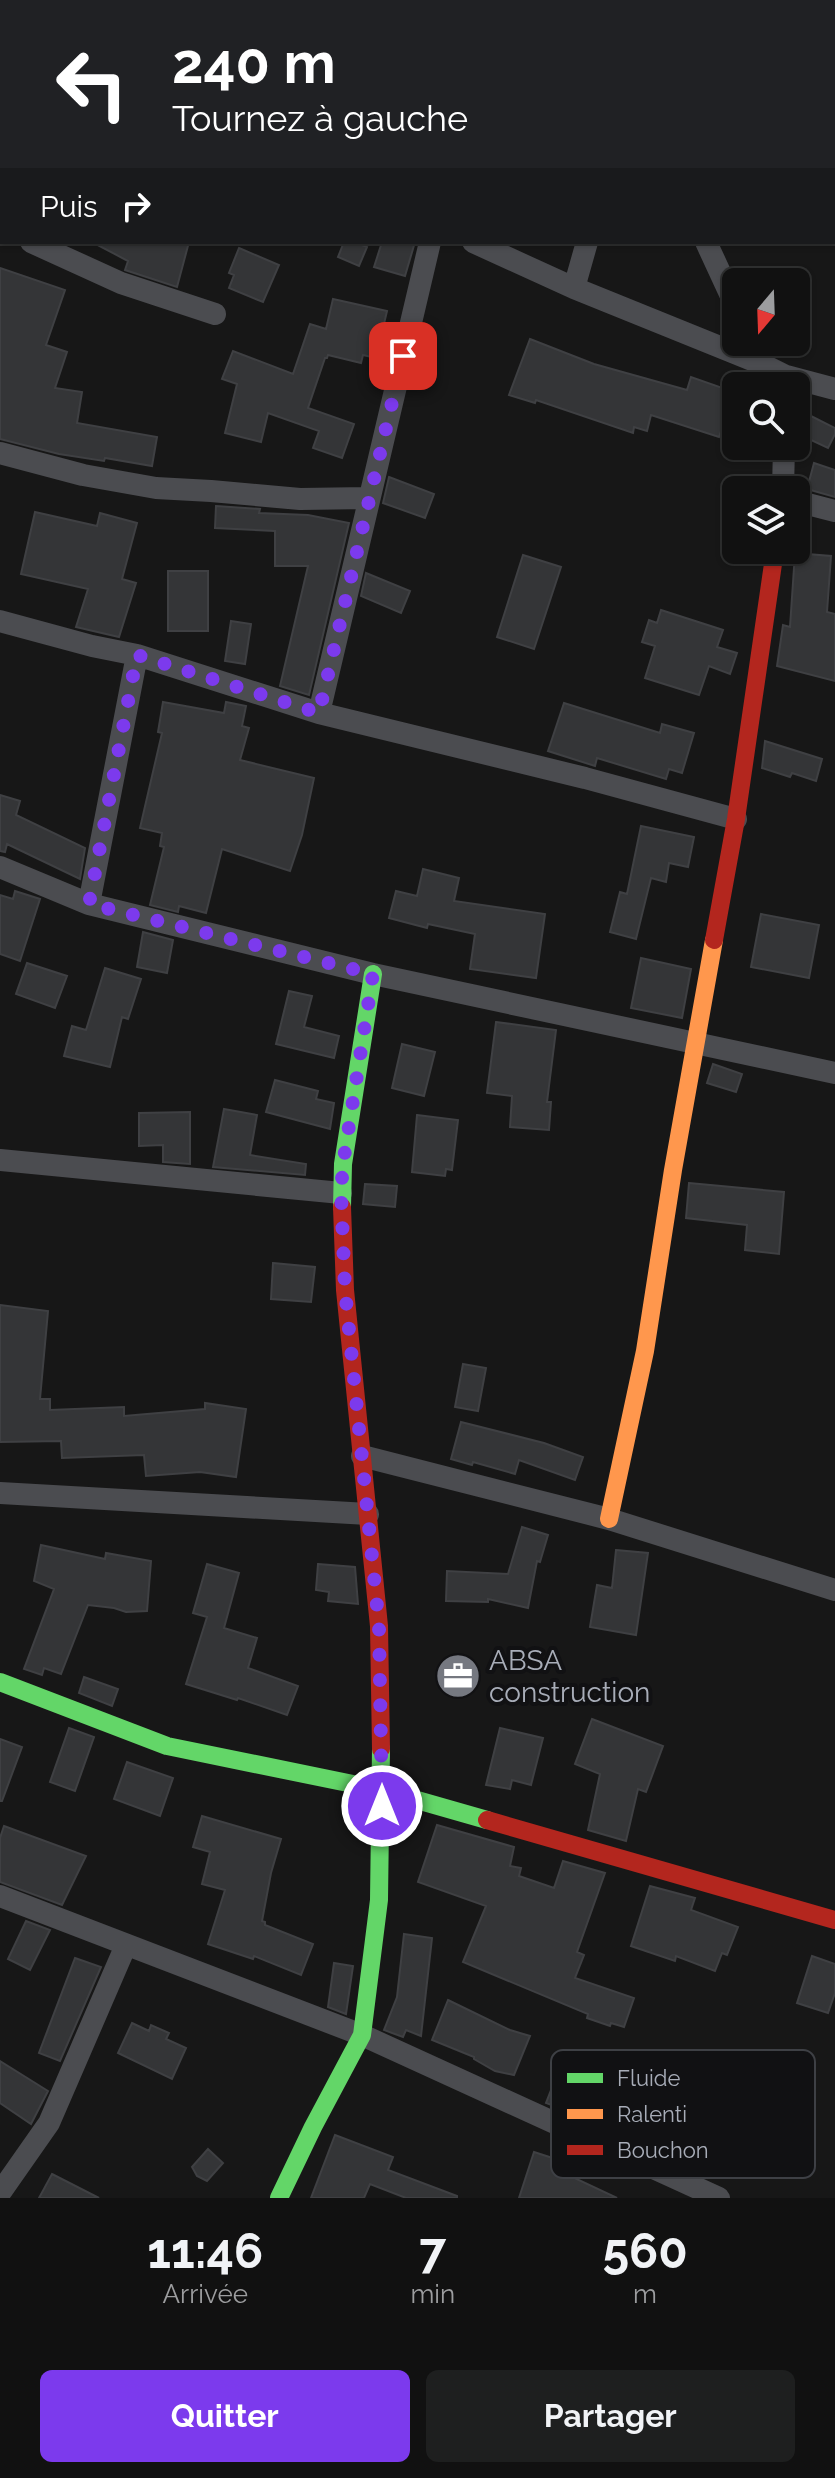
<!DOCTYPE html>
<html lang="fr">
<head>
<meta charset="utf-8">
<style>
  :root { --surface:#111; --page:#1e1f1f; --text:#f1f3f6; --muted:#9c9d9f; --line:#303131; --accent:#7c3aed }
  body { margin:0; font-family:Raleway,sans-serif; background:var(--page); color:var(--text); height:100vh; display:flex; flex-direction:column; font-size:30px; white-space:nowrap }
  * { box-sizing:border-box; margin:0 }
  p { font-size:26px; color:var(--muted) }
  .icon { flex:none; width:44px; height:44px; fill:none; stroke:currentColor; stroke-width:2; stroke-linecap:round; stroke-linejoin:round }
  .map { position:relative; height:2198px; overflow:hidden }
  .details { display:flex; flex-direction:column; background:var(--surface); flex:1 }
  .details>* { flex:none }
  .banner { position:absolute; left:0px; top:0px; width:836px; height:244px; box-shadow:0 2px 6px #0004,0 0 0 2px var(--line); background:#202124; color:#fff; overflow:hidden }
  .needle { width:52px; rotate:199deg }
  .buttons { position:absolute; left:722px; top:268px; display:grid; gap:16px }
  .buttons a { display:grid; place-items:center; width:88px; height:88px; border-radius:12px; background:var(--surface); box-shadow:0 2px 6px #0004,0 0 0 2px var(--line); font-size:40px }
  .pin { position:absolute; display:grid; place-items:center; width:68px; height:68px; color:#fff; margin:-34px; border-radius:16px; box-shadow:0 4px 12px #0006 }
  .me { position:absolute; width:88px; margin:-44px; rotate:0deg; stroke-linejoin:round; filter:drop-shadow(0 0 6px #0008) }
  .turn { display:flex; align-items:center; gap:28px; height:168px; padding:0 40px; font-size:36px }
  .turn .icon { width:104px; height:104px; stroke-width:2.5 }
  .turn b { display:block; font-size:56px; line-height:68px }
  .then { display:flex; align-items:center; height:76px; padding:0 40px; background:#0003; gap:16px; font-size:30px }
  .eta { display:flex; justify-content:space-evenly; align-items:center; height:136px; text-align:center }
  .eta b { font-size:48px; font-weight:700; line-height:56px }
  .button { display:flex; gap:16px; margin-top:auto; padding:16px 40px }
  .button a { flex:1; height:92px; border-radius:12px; background:var(--accent); color:#fff; font-size:32px; font-weight:700; line-height:92px; text-align:center }
  .button a+a { background:var(--page); color:var(--text) }
  .map>svg:first-child { display:block }
  .building { fill:#343537; stroke:#3f4043; stroke-width:2 }
  .lines { fill:none; stroke-linecap:round; stroke-linejoin:round }
  .street { stroke:#4b4c50; stroke-width:22 }
  .fast { stroke:#63d668; stroke-width:18 }
  .slow { stroke:#ff974d; stroke-width:18 }
  .jam { stroke:#b3261e; stroke-width:18 }
  .route { stroke:#7c3aed; stroke-width:14; stroke-dasharray:0 25.2 }
  .labels { text-anchor:middle; dominant-baseline:central; stroke-width:8; stroke-linejoin:round; paint-order:stroke }
  .poi-label { font-size:28px; fill:#a8adb8; stroke:#111113; text-anchor:start }
  .key { fill:#111113; stroke:#3e4045; stroke-width:2 }
  .key-label { font-size:22px; fill:#a8adb8 }
</style>
</head>
<body>
<div class="map">
<svg width="835" height="2198" viewBox="0 0 835 2198">
  <rect width="100%" height="100%" fill="#171717"/>
  <path class="building" d="M92 242H189L177 287 125 270 128 261Z
    M344 242H354L367 247 359 266 338 257Z
    M382 242H415L405 276 374 267Z
    M239 248 279 265 263 302 229 288 234 275 229 273Z
    M0 268 65 290 46 345 67 352 55 388 82 392 77 423 157 437 152 466 105 458 104 461 59 454 0 439Z
    M333 299 387 311 376 358 363 355 361 363 328 355 327 358H325L308 408 354 424 342 458 313 448 319 431 268 413 261 442 225 433 237 384 222 379 233 351 293 374 310 324 326 329Z
    M530 339 594 364 687 390 691 377 734 392 719 437 651 415 647 431 634 427 633 433 536 400 535 403 509 395Z
    M805 413 835 428V434L828 448 796 433Z
    M814 463 835 470V497L807 489Z
    M389 477 434 494 425 518 383 503Z
    M216 506 260 509 259 513 308 515 349 523 309 695 280 686 308 566H275V531L215 528Z
    M35 512 97 526 100 513 137 523 122 579 136 583 119 637 76 627 88 589 21 574Z
    M795 553 831 556 827 612 835 614V681L777 666 783 625 790 627Z
    M523 555 561 567 534 649 497 637Z
    M168 571H208V631H168Z
    M366 573 410 591 401 613 361 596Z
    M661 610 723 630 717 647 737 653 730 674 709 666 699 695 645 678 655 646 642 642 649 620 657 623Z
    M231 621 251 624 245 664 225 661Z
    M163 702 224 713 226 702 246 706 242 726 249 728 240 760 314 778 302 835 290 871 222 849 206 913 179 906 178 912 150 905 164 847 160 846 162 833 140 828 162 733 158 732Z
    M564 703 660 733 662 724 694 733 682 773 669 769 666 779 597 758 595 766 548 751Z
    M765 741 822 759 816 781 792 773 790 777 762 768Z
    M0 795 20 801 16 815 85 848 80 879 7 844 5 852 0 851Z
    M641 826 694 837 688 867 669 863 666 882 651 878 636 939 610 932 620 892 627 894Z
    M423 869 459 878 454 901 545 914 536 978 470 969 475 934 428 924 427 928 389 918 396 891 417 896Z
    M15 891 40 899 20 961 0 954V895L13 899Z
    M761 914 819 925 809 978 751 967Z
    M143 932 173 940 167 973 137 967Z
    M641 958 691 969 682 1018 631 1008Z
    M27 963 67 976 55 1008 16 994Z
    M105 968 141 979 128 1019 122 1017 110 1067 64 1056 72 1026 86 1030Z
    M289 991 312 996 304 1027 339 1036 334 1058 276 1044Z
    M496 1022 556 1030 547 1102H551L549 1130 510 1127 512 1096 487 1093Z
    M402 1044 435 1052 424 1096 392 1088Z
    M713 1064 742 1074 736 1092 707 1083Z
    M275 1080 318 1091 316 1099 334 1103 330 1129 266 1112Z
    M224 1109 257 1115 250 1155 306 1164 305 1175 213 1167Z
    M190 1112V1164L163 1162V1145L139 1146V1113Z
    M417 1115 458 1120 452 1170 446 1169 445 1176 412 1172Z
    M689 1183 784 1192 779 1254 745 1250 747 1225 686 1218Z
    M365 1184 397 1186 395 1207 363 1204Z
    M273 1263 315 1267 311 1302 271 1299Z
    M0 1305 48 1311 40 1399H50V1410L124 1407V1416L205 1409V1403L246 1409 236 1477 200 1472 146 1476 144 1455 62 1458 61 1441 0 1442Z
    M463 1364 486 1368 478 1411 455 1407Z
    M461 1422 544 1443 583 1457 575 1480 519 1460 515 1474 473 1462 472 1465 451 1459Z
    M522 1527 548 1535 540 1562 537 1561 528 1608 488 1599V1602L446 1601 447 1571 508 1574Z
    M41 1545 105 1559 106 1553 151 1561 147 1611 126 1612 114 1608 88 1605 61 1674 44 1668 42 1675 24 1669 54 1589 34 1581Z
    M616 1550 648 1553 636 1635 590 1627 597 1585 612 1588Z
    M207 1564 239 1573 224 1628 257 1638 248 1668 298 1686 287 1715 238 1698 237 1700 186 1684 207 1617 193 1613Z
    M318 1564 355 1567 358 1604 328 1601 329 1592 316 1590Z
    M84 1677 118 1689 112 1706 79 1693Z
    M592 1719 663 1746 646 1792 638 1789 626 1841 588 1830 600 1774 575 1764Z
    M69 1728 94 1737 75 1791 50 1782Z
    M500 1728 543 1738 531 1785 512 1780 510 1789 486 1785Z
    M0 1739 22 1747 2 1801H0Z
    M127 1762 173 1778 160 1816 114 1799Z
    M202 1816 281 1839 271 1873 262 1921 265 1922V1925L313 1944 301 1975 254 1956 253 1959 208 1944 225 1890 202 1884 210 1852 193 1847Z
    M437 1825 514 1847 510 1866 521 1868 519 1876 554 1888 563 1861 605 1873 577 1952 584 1955 575 1978 634 1998 624 2027 611 2023 610 2026 587 2018 588 2014 463 1962 486 1906 418 1882Z
    M4 1826 86 1856 62 1905 0 1882V1838Z
    M650 1886 695 1898 691 1910 738 1927 727 1955 722 1953 715 1971 676 1956 675 1961 631 1946Z
    M26 1921 50 1930 30 1970 8 1959Z
    M404 1934 432 1938 421 2036 406 2030 403 2037 384 2030 397 1997Z
    M812 1956 835 1964V1993L828 2013 797 2003Z
    M75 1958 101 1967 60 2061 39 2053Z
    M334 1963 353 1966 346 2014 328 2007Z
    M448 2000 510 2030 530 2036 514 2075 495 2071 474 2059V2057L432 2040Z
    M132 2023 149 2031 151 2025 169 2033 166 2039 186 2048 172 2079 118 2053Z
    M0 2061 48 2091 31 2124 0 2103Z
    M562 2062 605 2078 589 2119 546 2103Z
    M335 2135 393 2157 388 2170 457 2196V2198H406L370 2184 364 2198H311Z
    M208 2149 223 2163 207 2181 197 2176 192 2167Z
    M534 2152 571 2164 568 2175 617 2198H519Z
    M52 2174 99 2198H39Z"/>
  <g class="lines">
    <path class="street" d="M31 0 34 2
      M660 2 661 0
      M834 142 835 143
      M0 228 2 229
      M31 242 121 283 215 314
      M473 242 574 288 762 364 786 376V386
      M706 242 736 307
      M574 288 587 242
      M786 376 835 389
      M0 453 83 475 156 488 211 491 300 499 368 498
      M783 490 784 446
      M796 501 835 511
      M0 621 92 646 137 655 319 713 585 778 736 819
      M319 713 430 242
      M0 867 89 904 373 974 835 1073
      M89 904 137 655
      M0 1160 341 1193
      M362 1456 609 1519 835 1590
      M0 1493 368 1514
      M0 1896 362 2035 719 2198
      M0 2193 49 2123 126 1945"/>
    <path class="fast" d="M342 1207 343 1164 373 974
      M0 1682 167 1746 382 1790 487 1820
      M279 2198 313 2127 362 2035 379 1900 381 1749"/>
    <path class="slow" d="M609 1519 645 1351 673 1170 714 940"/>
    <path class="jam" d="M714 940 736 819 775 550
      M342 1207 345 1290 379 1626 381 1749
      M487 1820 835 1920"/>
  </g>
  <g class="lines">
    <path class="route" d="M382 1806 379 1626 345 1290 341 1193 343 1164 373 974 89 904 137 655 319 713 403 356"/>
  </g>
  <defs>
    <g id="office-disc" transform="scale(2.3)"><circle r="9.5" fill="#757880" stroke="#111113"/><path d="M-6-3h4V-5.5h4V-3h4V5H-6ZM-1-4.5V-3h2v-1.5ZM-6 0V1H6V0Z" fill="#fff"/></g>
  </defs>
  <g fill-rule="evenodd">
    <use href="#office-disc" x="458" y="1676"/>
  </g>
  <g class="labels">
    <g class="poi-label">
      <text x="489" y="1660">ABSA<tspan x="489" dy="32">construction</tspan></text>
    </g>
  </g>
  <rect x="551" y="2050" width="264" height="128" rx="12" class="key"/>
  <rect x="567" y="2073" width="36" height="10" fill="#63d668"/>
  <rect x="567" y="2109" width="36" height="10" fill="#ff974d"/>
  <rect x="567" y="2145" width="36" height="10" fill="#b3261e"/>
  <g class="key-label">
    <text x="617" y="2086">Fluide</text>
    <text x="617" y="2122">Ralenti</text>
    <text x="617" y="2158">Bouchon</text>
  </g>
</svg>
<div class="buttons">
<a><svg class="needle" viewBox="-14 -14 28 28"><path d="M0-13l5 13h-10z" fill="#e53935"/><path d="M0 13l5-13h-10z" fill="#9c9d9f"/></svg></a>
<a><svg class="icon" aria-label="search" viewBox="0 0 24 24"><circle cx="10" cy="10" r="6"/><path d="M15 15l6 6"/></svg></a>
<a><svg class="icon" aria-label="layers" viewBox="0 0 24 24"><path d="M12 4l9 5-9 5-9-5zM3 14l9 5 9-5"/></svg></a>
</div>
<div class="pin" style="left:403px;top:356px;background:#d93025"><svg class="icon" aria-label="arrive" viewBox="0 0 24 24"><path d="M6 21V4h12l-3 4 3 4H6"/></svg></div>
<svg class="me" style="left:382px;top:1806px" viewBox="-20 -20 40 40"><circle r="17" fill="#7c3aed" stroke="#fff" stroke-width="3"/><path d="M0-11L8 9 0 5-8 9z" fill="#fff"/></svg>
<div class="banner">
<div class="turn"><svg class="icon" aria-label="left" viewBox="0 0 24 24"><path d="M17 20v-9H6M10 6l-5 5 5 5"/></svg><div><b>240 m</b>Tournez à gauche</div></div>
<div class="then">Puis<svg class="icon" aria-label="right" viewBox="0 0 24 24"><path d="M7 20v-9h11M14 6l5 5-5 5"/></svg></div>
</div>
</div>
<section class="details">
<div class="eta">
<div><b>11:46</b><p>Arrivée</p></div>
<div><b>7</b><p>min</p></div>
<div><b>560</b><p>m</p></div>
</div>
<div class="button"><a>Quitter</a><a>Partager</a></div>
</section>
</body>
</html>
